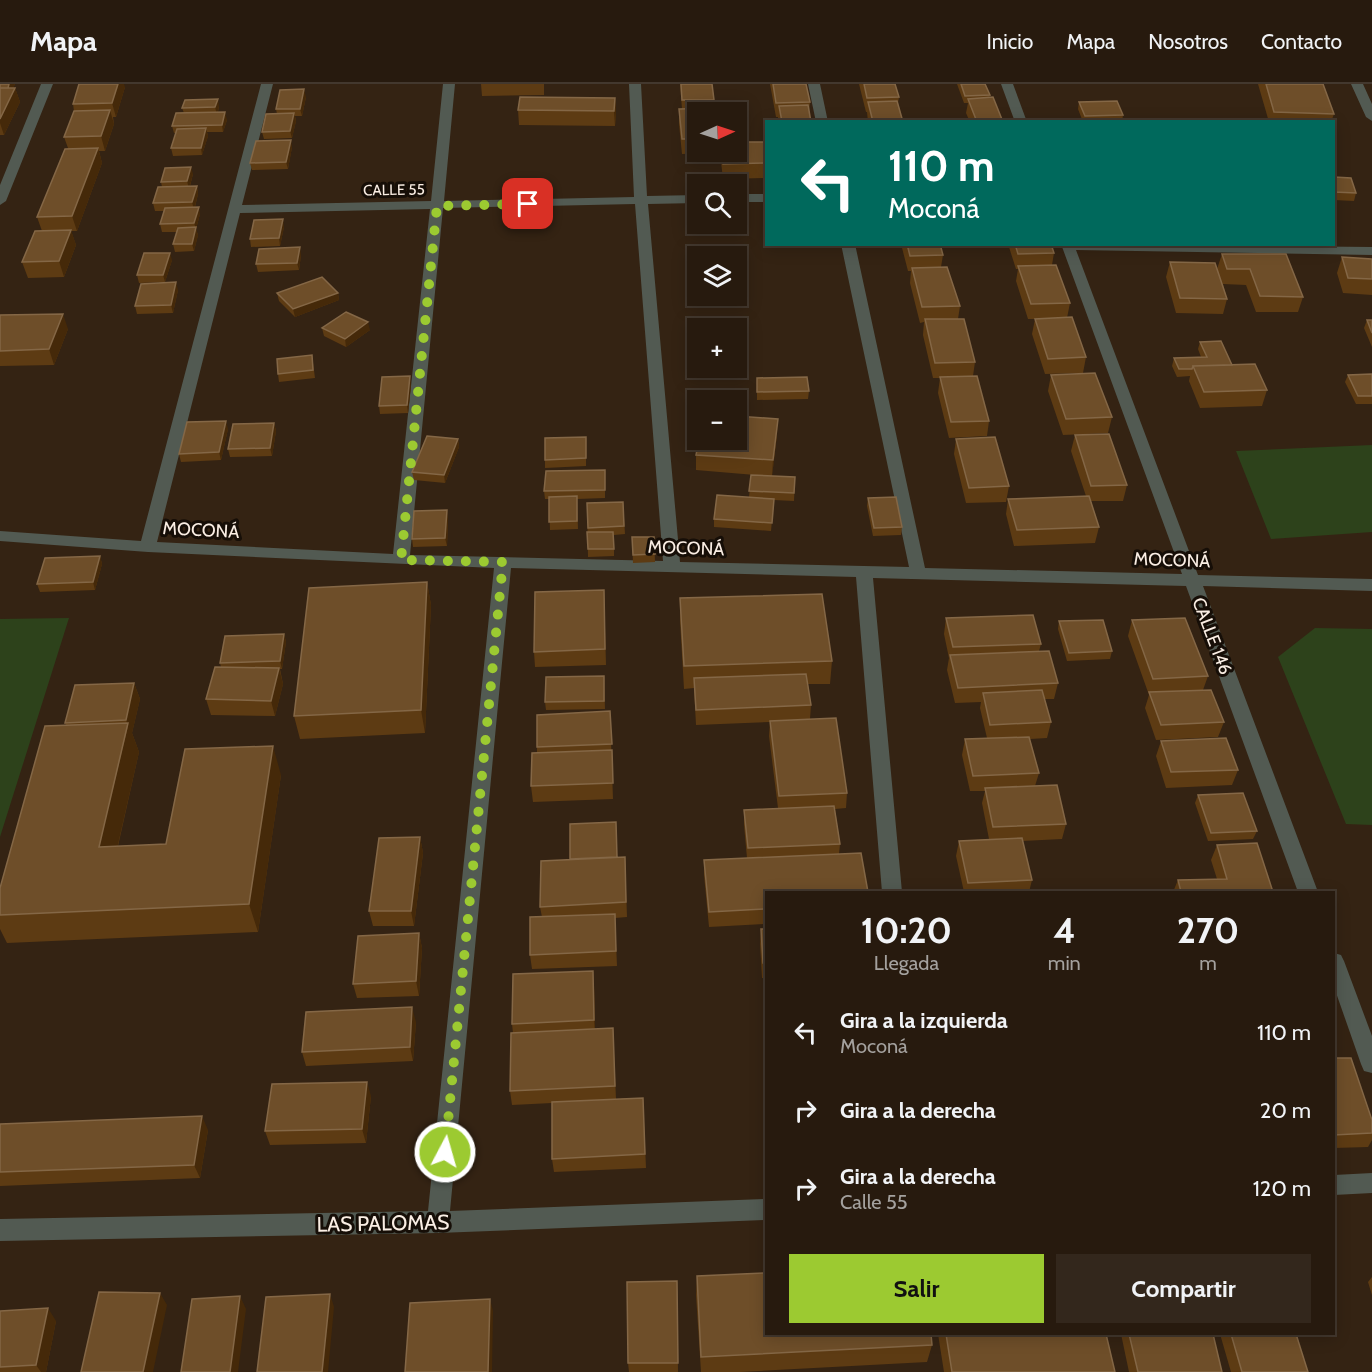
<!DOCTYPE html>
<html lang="es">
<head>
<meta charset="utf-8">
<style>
  :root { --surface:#271a0e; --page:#33271c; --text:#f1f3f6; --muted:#a4a19e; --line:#43382e; --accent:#9cca31 }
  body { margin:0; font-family:Cabin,sans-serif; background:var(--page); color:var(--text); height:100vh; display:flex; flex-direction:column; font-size:22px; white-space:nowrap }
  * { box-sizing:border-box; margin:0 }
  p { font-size:20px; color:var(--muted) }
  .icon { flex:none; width:33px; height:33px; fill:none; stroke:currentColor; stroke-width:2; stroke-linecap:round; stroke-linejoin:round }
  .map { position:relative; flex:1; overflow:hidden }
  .side { position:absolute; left:765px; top:807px; width:570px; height:444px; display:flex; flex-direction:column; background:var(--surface); border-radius:0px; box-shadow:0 3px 15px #0003,0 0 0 2px var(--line) }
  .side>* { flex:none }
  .hud { position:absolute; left:765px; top:36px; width:570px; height:126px; border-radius:0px; box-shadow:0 3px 15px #0003,0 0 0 2px var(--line); background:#00695c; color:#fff; overflow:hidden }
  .needle { width:39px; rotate:87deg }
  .fabs { position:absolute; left:687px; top:18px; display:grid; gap:12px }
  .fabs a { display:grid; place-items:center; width:60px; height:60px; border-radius:0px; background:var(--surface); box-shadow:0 3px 15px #0003,0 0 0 2px var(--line); font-size:30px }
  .pin { position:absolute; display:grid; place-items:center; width:51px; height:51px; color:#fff; margin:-26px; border-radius:12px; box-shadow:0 3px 9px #0006 }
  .me { position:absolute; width:66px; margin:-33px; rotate:6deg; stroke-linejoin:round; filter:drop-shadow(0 0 4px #0008) }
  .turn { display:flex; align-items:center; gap:21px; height:126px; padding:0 24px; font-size:27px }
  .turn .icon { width:78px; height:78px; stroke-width:2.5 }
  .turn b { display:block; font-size:42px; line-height:51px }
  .eta { display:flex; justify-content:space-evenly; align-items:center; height:102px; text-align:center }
  .eta b { font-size:36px; font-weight:800; line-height:42px }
  .cta { display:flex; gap:12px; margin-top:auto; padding:12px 24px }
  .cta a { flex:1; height:69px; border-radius:0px; background:var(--accent); color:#111; font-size:24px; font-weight:800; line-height:69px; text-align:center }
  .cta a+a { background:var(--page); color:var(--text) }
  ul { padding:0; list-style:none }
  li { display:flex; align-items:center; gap:18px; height:78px; padding:0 24px }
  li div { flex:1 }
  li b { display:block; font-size:22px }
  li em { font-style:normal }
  header { display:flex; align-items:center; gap:36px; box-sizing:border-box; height:84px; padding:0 30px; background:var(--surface); border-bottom:2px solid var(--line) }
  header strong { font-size:28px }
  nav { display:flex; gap:33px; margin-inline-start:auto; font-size:21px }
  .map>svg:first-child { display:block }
  .green { fill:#2d421b }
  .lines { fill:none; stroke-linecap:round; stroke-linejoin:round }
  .minor { fill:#525a52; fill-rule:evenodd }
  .wall { fill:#5d3b13 }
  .shaded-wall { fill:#452909 }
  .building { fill:#6e4e29; stroke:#846746; stroke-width:1.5 }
  .route { stroke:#9cca31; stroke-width:10; stroke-dasharray:0 18 }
  .labels { text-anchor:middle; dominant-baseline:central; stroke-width:6; stroke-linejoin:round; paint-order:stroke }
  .far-street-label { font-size:15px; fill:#faeee4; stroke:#160e07 }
  .street-label { font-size:18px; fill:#faeee4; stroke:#160e07 }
  .near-street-label { font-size:21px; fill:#faeee4; stroke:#160e07 }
</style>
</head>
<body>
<header>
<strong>Mapa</strong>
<nav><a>Inicio</a><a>Mapa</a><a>Nosotros</a><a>Contacto</a></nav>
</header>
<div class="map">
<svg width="1372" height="1288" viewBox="0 0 1372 1288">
  <rect width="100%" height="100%" fill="#342313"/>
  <path class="green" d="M1372 361V448L1271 455 1236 367Z
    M69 534 0 753V535Z
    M1315 544 1372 545V741L1346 740 1278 573Z"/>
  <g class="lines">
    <path class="minor" d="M41 0H53L6 117 0 121V101Z
      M261 0H273L242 121 431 117 443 0H455L444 117 634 113 629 0H641L647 112 698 111V119L648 120 680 478 909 483 841 160H855L925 484 1182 490 1061 160 1372 163V171L1076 166 1198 491 1372 495V507L1203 502 1318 808H1298L1186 502 873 494 902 808H882L856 493 511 484 450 1127 766 1115V1136L438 1149 0 1157V1135L428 1127 494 484 148 468 0 457V447L141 457ZM635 120 663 477 410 471 443 124ZM430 125 393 470 157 458 240 129Z
      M808 0H820L828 38H816Z
      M1001 0H1013L1027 38H1015Z
      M1351 0H1363L1372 20V37L1366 33Z
      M736 110H766V118H736Z
      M1334 869 1341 871 1344 877 1372 952V989L1364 987 1361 980 1334 903Z
      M1372 1089V1109L1334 1111V1091Z"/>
  </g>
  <path class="wall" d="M0 0H15L13 4H15L20 18 4 51H0Z
    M481 0H544V11L482 12Z
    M680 0H712L714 24 698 28V68H736L766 58V94L723 95 720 69 682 70 679 40V25H682Z
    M770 0H806L810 18 809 28 811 38H778V33H776Z
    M859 0H895L899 13 898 19 903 38H868L867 28H866Z
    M957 0H985L990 11 989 14 1003 38H970L966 29 968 19H964Z
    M1258 0H1323L1334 30 1331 38H1269Z
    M125 3 116 33H113L114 40 105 67H99L102 79 77 147H71L76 161 64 193 28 194 22 178 42 147 37 133 68 64 64 53 74 27 73 20Z
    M306 13 302 32H295L296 37 292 54 264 55 262 48 277 30 276 25Z
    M615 14 616 29 615 42 519 41 518 26Z
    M1079 18 1123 31 1122 38H1083L1078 25Z
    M219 22 218 28 227 36 223 48H207L208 52 202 71 173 72 171 64 176 49H174L172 42 184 29 182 24Z
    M292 63 288 85 252 86 250 79Z
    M193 90 190 102H197L198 110 195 123 200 130 196 145 198 151 194 167 175 168 173 160 177 148H162L160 140 164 127H155L153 119 162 103 161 98Z
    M1334 93 1356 109 1354 117 1334 116Z
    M284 143 280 162 251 163 250 155Z
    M901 160H940L943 171 941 183 960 222 958 235 975 278 973 292 989 337 987 352 949 354 938 309 940 294H933L923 251 924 238 920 239 910 199 911 187H908Z
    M1008 160H1051L1054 169 1052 181 1070 219 1067 234 1086 273 1083 289 1045 290 1032 250 1035 235H1028L1016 197 1018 185H1016Z
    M1222 170 1303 213 1298 228H1256L1246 201 1223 200 1227 215 1223 230 1176 229 1166 193 1170 178 1217 185Z
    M301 171 299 186 258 188 256 180Z
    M1342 173 1372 175V211L1343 209 1337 189Z
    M172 176 165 198 139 199 137 191Z
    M178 206 173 229 137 230 135 222Z
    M277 209H338L339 216 295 233 279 217Z
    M0 231 68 245 54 281 0 282Z
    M1367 236H1372V263L1364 244Z
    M322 244 370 246 346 263 324 252Z
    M1200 258 1267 306 1262 322 1200 324 1189 297 1190 292 1177 293 1172 282 1174 274 1201 273 1198 265Z
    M312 271 315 294 279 298 278 290Z
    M1372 290V320H1356L1345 298 1348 291Z
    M1051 291 1112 333 1108 349 1063 351 1048 307Z
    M757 294 809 307 808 315 757 316Z
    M411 300 408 329 380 330 379 322Z
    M274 339 276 347 272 372 230 373 228 365Z
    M228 345 221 376 181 378 179 370Z
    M777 351 772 392 795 393 794 417 774 416 771 447 714 443V435L749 413 751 391 767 392 696 386V371Z
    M1075 351 1127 401 1123 417H1091L1099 443 1095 459 1014 462 1006 430 1008 415 1086 412 1071 367Z
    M586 353V382L545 384V376Z
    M458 355 459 363 445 399 414 396 412 388Z
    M956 355 1009 402 1006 418 966 419 954 370Z
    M605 386V414L577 415 578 445 550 446 549 415H545L544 407Z
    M868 414 902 443 901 451 873 452 867 422Z
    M623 418 625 450 614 451V472L588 473 587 419Z
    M448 434 447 462 413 463 412 455Z
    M632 453H654L655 478 633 479Z
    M100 472 102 480 95 506 40 508 37 500Z
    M427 498 431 521 425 649 300 655 294 632Z
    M604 506 606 581 535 583 534 568Z
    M680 514 832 577 830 600H808L811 621 810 635 847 709 846 724 835 725 840 760 839 770 766 808V840L709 843 704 791V776L747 774 744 741V726L778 724 769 652 770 638 696 641 694 604 684 605 680 537Z
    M946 534 1041 560 1039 567 1058 599 1054 615H1044L1051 638 1047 654 1030 655 1039 689 1035 702 1066 740 1062 755 1022 757 1032 796 1029 808H964L956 772 959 757 989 755 982 719 985 707H970L962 671 965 655 987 654 980 624 981 618 955 619 947 586 949 574 944 550Z
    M1132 536 1208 592 1203 606 1224 638 1218 653 1156 656 1145 624 1149 611 1128 552Z
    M1059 537 1112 567 1110 575 1067 577 1058 545Z
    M284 550 286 558 282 585H280L283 600 275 632 211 631 206 615 221 583 220 579Z
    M604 592 605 625 546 626 545 618Z
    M134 599 140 615 132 649 139 668 118 762 166 760 281 691 258 848 7 859 0 845V804L66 641 65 639Z
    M610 627 613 715 533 718 531 702 537 669V663Z
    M1161 657 1238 686 1232 701 1166 704 1156 672Z
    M1198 711 1257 747 1253 755 1208 757 1195 719Z
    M420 753 423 769 414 842H373L369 827Z
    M1217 761 1273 808H1173L1178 796 1217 795 1211 776Z
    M617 773H625L627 833 615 834 617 882 532 885 530 871 542 833 540 823Z
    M761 845H766V894H762L760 860Z
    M419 849 422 864 419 912 357 914 353 900Z
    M594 901 595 945 613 944 616 1015 643 1014 646 1084 554 1088 552 1075V1019L512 1021 510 1007 513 949 512 940Z
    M416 938 413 977 306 982 302 968Z
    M1334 974 1372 1036V1056L1368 1063 1334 1064Z
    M371 1012 366 1059 270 1061 265 1047Z
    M0 1040 208 1046 200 1094 0 1102Z
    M697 1192 932 1261 927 1278 740 1288H701L696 1211Z
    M1372 1193V1211L1368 1198Z
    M677 1197 678 1288H629L628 1279Z
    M0 1227 56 1237 46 1288H0Z
    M938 1250H1106L1115 1288H944Z
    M1121 1250H1213L1222 1288H1129Z
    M1220 1250H1296L1308 1288H1231Z"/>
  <path class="shaded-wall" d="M9 0H15L9 13 7 6Z
    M118 0H124L125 3 116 33 112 19Z
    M15 4 20 18 4 51 0 39V35Z
    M304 5 306 13 302 32 300 25Z
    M615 14 616 29 615 42 614 27Z
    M218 15 219 22 217 31 215 23Z
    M110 26 114 40 105 67 101 52Z
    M225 28 227 36 223 48 222 41Z
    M294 29 296 37 292 54 290 47Z
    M206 44 208 52 202 71 201 64Z
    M291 56 292 63 288 85 286 78Z
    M98 64 102 79 77 147 72 132Z
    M191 83 193 90 189 105 187 97Z
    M197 102 198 110 194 126 192 118Z
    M199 123 200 130 196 145 198 151 194 167 192 160 196 145 194 139Z
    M283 135 284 143 280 162 279 154Z
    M71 146 76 161 64 193 59 177Z
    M300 163 301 171 299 186 297 179Z
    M170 169 172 176 165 198 163 191Z
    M176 198 178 206 173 229 171 221Z
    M338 209 339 216 295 233 293 225Z
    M63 230 68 245 54 281 49 265Z
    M368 238 370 246 346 263 345 255Z
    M410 292 411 300 408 329 407 321Z
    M778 335 777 351 772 392 773 376Z
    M226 337 228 345 221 376 219 368Z
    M274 339 276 347 272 372 270 364Z
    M458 355 459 363 445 399 444 391Z
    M447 426 448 434 447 462 445 454Z
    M100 472 102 480 95 506 93 498Z
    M427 498 431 521 425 649 421 626Z
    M284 550 286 558 282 585 280 577Z
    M279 584 283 600 275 632 271 617Z
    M134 599 140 615 132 649 139 668 111 791 99 763 128 642 126 636Z
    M273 662 281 691 258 848 249 820Z
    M420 753 423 769 414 842 411 827Z
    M419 849 422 864 419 912 416 897Z
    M593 887 594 901 595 951 594 936Z
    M412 923 416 938 413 977 410 963Z
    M367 998 371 1012 366 1059 362 1045Z
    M202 1032 208 1046 200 1094 194 1081Z
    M160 1209 167 1221 153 1288H143Z
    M330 1210 334 1223 328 1288H322Z
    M240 1212 246 1225 238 1288H230Z
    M490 1215 493 1227 492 1288H488Z
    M48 1224 56 1237 46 1288H41L36 1281Z"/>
  <path class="building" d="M0 0H9L8 4H0Z
    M79 0H118L112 19 73 20Z
    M681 0H712L714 16H682Z
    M773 0H806L810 18 776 19Z
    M864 0H895L899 13 867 14Z
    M961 0H985L990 11 965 12Z
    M1266 0H1323L1334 30 1274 28Z
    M0 4H15L0 35Z
    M304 5 300 25H276L280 6Z
    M520 13 615 14 614 27 518 26Z
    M993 13 1003 38H977L968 15Z
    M218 15 215 23 182 24 185 16Z
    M897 17 903 38H873L868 18Z
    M1117 17 1123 31 1085 32 1079 18Z
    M808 21 811 38H782L779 22Z
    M717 24 718 28H698V55H682L679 25Z
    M110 26 101 52 64 53 74 27Z
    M225 28 222 41 172 42 176 29Z
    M294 29 290 47 262 48 266 30Z
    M206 44 201 64H171L177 45Z
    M291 56 286 78 250 79 256 57Z
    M736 58H766V79L723 80 721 68H736Z
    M98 64 72 132 37 133 65 65Z
    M191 83 187 97 161 98 165 84Z
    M1334 93 1351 94 1356 109 1334 108Z
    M197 102 192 118 153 119 158 103Z
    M199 123 194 139 160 140 165 124Z
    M283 135 279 154 250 155 254 136Z
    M196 143 192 160H173L178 144Z
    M71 146 59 177 22 178 35 147Z
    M907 160H940L943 171 910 172Z
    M1015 160H1051L1054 169 1018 170Z
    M300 163 297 179 256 180 259 165Z
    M144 169H170L163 191H137Z
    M1222 170H1286L1303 213 1260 212 1250 185H1227Z
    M1342 173 1372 175V195L1348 194Z
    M1170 178 1215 179 1227 215 1180 214Z
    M1056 181 1070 219 1031 220 1018 182Z
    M947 183 960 222 922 223 912 184Z
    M322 193 338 209 293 225 277 209Z
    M176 198 171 221 135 222 141 200Z
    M346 228 368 238 345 255 322 244Z
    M63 230 49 265 0 267V231Z
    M1072 233 1086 273 1048 275 1035 235Z
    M925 235H964L975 278 935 279Z
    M1367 236H1372V249Z
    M1221 257 1232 281 1193 282 1192 285H1179L1174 274 1207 273 1200 258Z
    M312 271 313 286 278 290 277 275Z
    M1255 280 1267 306 1204 308 1193 282Z
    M1095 289 1112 333 1066 335 1051 291Z
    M1372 290V312H1358L1348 291Z
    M410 292 407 321 379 322 382 293Z
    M977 292 989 337 951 338 940 293Z
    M807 293 809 307 757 308V294Z
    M736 332 778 335 773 376 696 371 699 356H736Z
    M226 337 219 368 179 370 187 338Z
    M274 339 270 364 228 365 233 340Z
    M1109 350 1127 401 1091 402 1075 351Z
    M427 352 458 355 444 391 412 388Z
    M586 353V374L545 376V354Z
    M995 353 1009 402 969 404 956 355Z
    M605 386V406L544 407 546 387Z
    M751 391 795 393 794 409 749 407Z
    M717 411 774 415 772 439 714 435Z
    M577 412V437L549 438V413Z
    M1089 412 1099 443 1017 446 1008 415Z
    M896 413 902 443 874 444 868 414Z
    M623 418 624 442 588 444 587 419Z
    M447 426 445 454 412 455 414 427Z
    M587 448H613L614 465H588Z
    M632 453H654L655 470 633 471Z
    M100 472 93 498 37 500 45 474Z
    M427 498 421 626 294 632 309 504Z
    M604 506 605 565 534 568 535 508Z
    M822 510 832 577 684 582 680 514Z
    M1033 531 1041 560 953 563 946 534Z
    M1185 534 1208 592 1153 595 1132 536Z
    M1103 536 1112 567 1069 569 1059 537Z
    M284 550 280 577 220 579 225 552Z
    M1049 567 1058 599 958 604 950 571Z
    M215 583 279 584 271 617 206 615Z
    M806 590 811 621 696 626 694 594Z
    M604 592V617L545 618 546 593Z
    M134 599 126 636 65 639 75 601Z
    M1042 606 1051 638 990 641 983 609Z
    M1211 606 1224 638 1161 641 1149 608Z
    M610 627 612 660 537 663V631Z
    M836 634 847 709 779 712 770 637Z
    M128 639 99 763 166 760 185 665 273 662 249 820 0 831V804L45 642Z
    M1029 653 1039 689 973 692 965 655Z
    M1226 654 1238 686 1171 688 1161 657Z
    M612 666 613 699 531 702 532 669Z
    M1057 701 1066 740 993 743 985 704Z
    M1243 709 1257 747 1211 749 1198 711Z
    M834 722 840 760 748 764 744 726Z
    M616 738 617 773 570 775V740Z
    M420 753 411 827H369L379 754Z
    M1022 754 1032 796 968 799 959 757Z
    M1257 759 1273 808H1181L1178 796 1227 795 1217 761Z
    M861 769 868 808H766V825L709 828 704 776Z
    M625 773 626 818 540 823 541 777Z
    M615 830 616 867 530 871V833Z
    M761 845H766V879H763Z
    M419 849 416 897 353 900 358 852Z
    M593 887 594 936 512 940 513 890Z
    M412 923 410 963 302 968 306 928Z
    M613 944 615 1002 510 1007 511 949Z
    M1334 974H1351L1372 1036V1049L1334 1051Z
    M367 998 362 1045 265 1047 272 1000Z
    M643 1014 645 1070 552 1075V1018Z
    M202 1032 194 1081 0 1088V1040Z
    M766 1189V1250H931L932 1261 701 1273 697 1192Z
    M677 1197 678 1279H628L627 1198Z
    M99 1208 160 1209 143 1288H81Z
    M330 1210 322 1288H257L266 1213Z
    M240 1212 230 1288H181L192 1215Z
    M490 1215 488 1288H405L410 1219Z
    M48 1224 36 1281 0 1283V1227Z
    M946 1250H1106L1115 1288H952Z
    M1129 1250H1213L1222 1288H1138Z
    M1231 1250H1296L1308 1288H1242Z"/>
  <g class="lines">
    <path class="route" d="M445 1068 503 478 401 476 437 122 528 120"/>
  </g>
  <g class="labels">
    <g class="far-street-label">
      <text transform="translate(394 106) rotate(-1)">CALLE 55</text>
    </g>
    <g class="street-label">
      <text transform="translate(201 446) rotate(3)">MOCONÁ</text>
      <text transform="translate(686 464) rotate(2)">MOCONÁ</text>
      <text transform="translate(1172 476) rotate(2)">MOCONÁ</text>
      <text transform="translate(1212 552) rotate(69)">CALLE 146</text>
    </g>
    <g class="near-street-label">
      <text transform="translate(383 1139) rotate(-1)">LAS PALOMAS</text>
    </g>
  </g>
</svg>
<div class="fabs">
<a><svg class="needle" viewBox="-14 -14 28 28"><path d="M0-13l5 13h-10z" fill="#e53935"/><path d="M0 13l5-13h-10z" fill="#a4a19e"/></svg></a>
<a><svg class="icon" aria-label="search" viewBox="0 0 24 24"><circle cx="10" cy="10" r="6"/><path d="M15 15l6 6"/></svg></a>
<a><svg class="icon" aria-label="layers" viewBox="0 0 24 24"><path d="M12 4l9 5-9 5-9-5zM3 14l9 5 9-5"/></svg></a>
<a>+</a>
<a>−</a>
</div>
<div class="pin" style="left:528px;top:120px;background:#d93025"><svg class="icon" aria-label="arrive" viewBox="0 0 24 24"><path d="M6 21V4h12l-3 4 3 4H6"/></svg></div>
<svg class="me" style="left:445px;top:1068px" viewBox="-20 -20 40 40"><circle r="17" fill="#9cca31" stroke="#fff" stroke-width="3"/><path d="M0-11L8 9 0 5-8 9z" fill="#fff"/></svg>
<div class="hud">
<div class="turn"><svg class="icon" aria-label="left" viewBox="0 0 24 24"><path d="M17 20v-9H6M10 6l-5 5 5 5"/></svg><div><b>110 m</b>Moconá</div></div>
</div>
<section class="side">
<div class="eta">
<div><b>10:20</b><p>Llegada</p></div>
<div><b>4</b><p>min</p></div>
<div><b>270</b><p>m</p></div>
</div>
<ul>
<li><svg class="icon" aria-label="left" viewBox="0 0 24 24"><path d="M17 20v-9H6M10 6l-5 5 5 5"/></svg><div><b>Gira a la izquierda</b><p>Moconá</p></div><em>110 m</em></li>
<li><svg class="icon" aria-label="right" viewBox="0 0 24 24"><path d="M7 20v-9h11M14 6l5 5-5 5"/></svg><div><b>Gira a la derecha</b></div><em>20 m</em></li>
<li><svg class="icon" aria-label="right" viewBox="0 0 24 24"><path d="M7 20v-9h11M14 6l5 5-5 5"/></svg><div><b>Gira a la derecha</b><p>Calle 55</p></div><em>120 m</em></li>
</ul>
<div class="cta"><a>Salir</a><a>Compartir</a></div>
</section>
</div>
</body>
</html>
